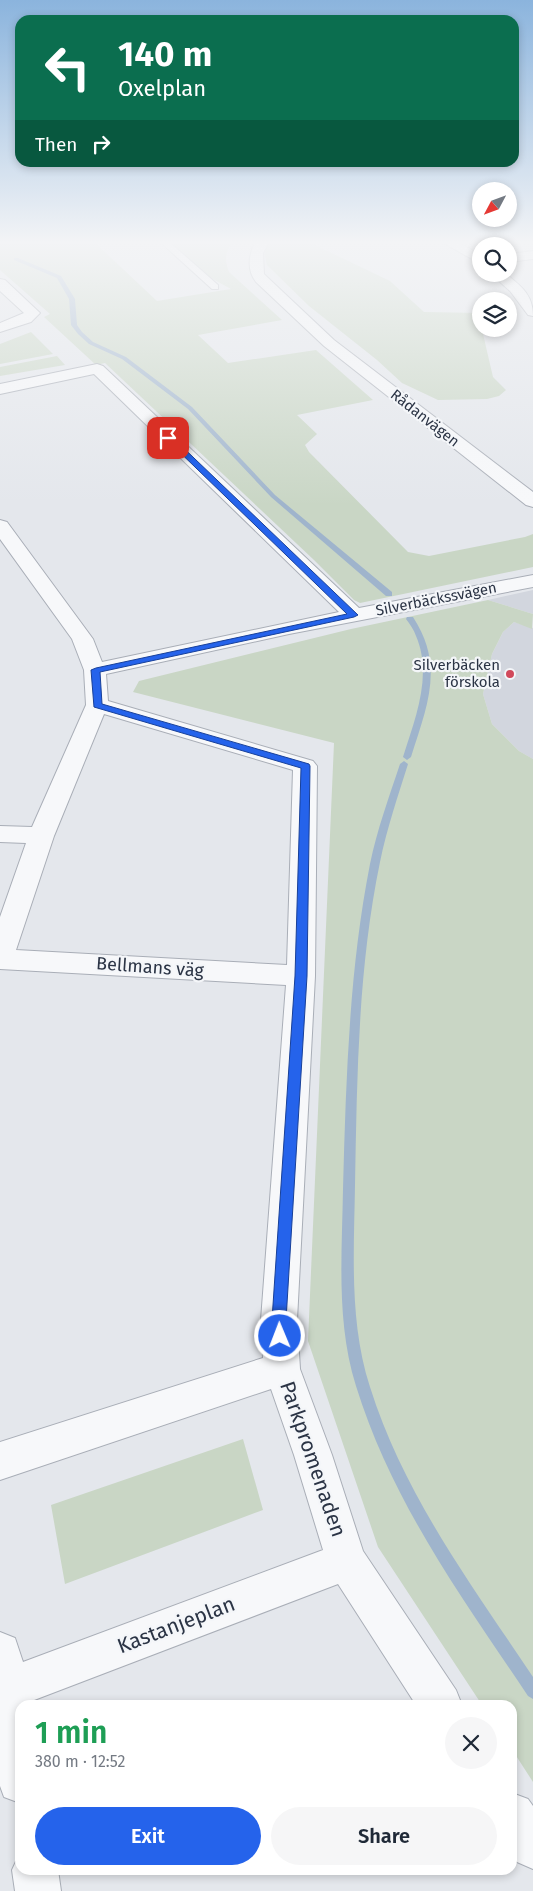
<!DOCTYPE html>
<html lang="en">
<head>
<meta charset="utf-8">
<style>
  :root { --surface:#fff; --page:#f6f6f7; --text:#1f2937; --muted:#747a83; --accent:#2563eb }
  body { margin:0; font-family:"Fira Sans",sans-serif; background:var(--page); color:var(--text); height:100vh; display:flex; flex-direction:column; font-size:19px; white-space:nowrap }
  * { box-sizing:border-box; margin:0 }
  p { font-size:16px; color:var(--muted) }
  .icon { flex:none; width:28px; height:28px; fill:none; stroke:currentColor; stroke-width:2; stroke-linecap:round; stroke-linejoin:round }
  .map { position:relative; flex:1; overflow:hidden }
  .sheet { position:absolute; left:15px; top:1700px; width:502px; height:175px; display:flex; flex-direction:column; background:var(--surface); border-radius:15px; box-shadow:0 2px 8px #0003 }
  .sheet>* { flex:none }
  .guide { position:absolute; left:15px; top:15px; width:504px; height:152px; border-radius:15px; box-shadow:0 2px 8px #0003; background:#0b6e4f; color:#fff; overflow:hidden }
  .needle { width:32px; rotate:229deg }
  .controls { position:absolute; left:472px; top:182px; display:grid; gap:10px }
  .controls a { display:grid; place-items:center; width:45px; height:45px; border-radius:50%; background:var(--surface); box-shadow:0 2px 8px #0003; font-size:25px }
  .pin { position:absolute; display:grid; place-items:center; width:42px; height:42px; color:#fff; margin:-21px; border-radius:10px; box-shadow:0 2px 8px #0006 }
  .me { position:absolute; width:55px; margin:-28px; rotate:359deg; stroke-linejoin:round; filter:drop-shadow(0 0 4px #0008) }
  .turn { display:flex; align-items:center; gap:18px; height:105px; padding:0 20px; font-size:22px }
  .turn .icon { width:65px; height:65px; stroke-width:2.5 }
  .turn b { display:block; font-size:35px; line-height:42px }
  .then { display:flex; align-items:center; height:48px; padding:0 20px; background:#0003; gap:10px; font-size:19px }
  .round { display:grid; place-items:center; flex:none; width:52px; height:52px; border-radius:26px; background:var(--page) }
  .overview { display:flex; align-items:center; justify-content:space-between; height:85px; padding:0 20px }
  h1 { font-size:30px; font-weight:600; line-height:38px; color:#1e9e55 }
  .button { display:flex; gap:10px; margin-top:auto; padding:10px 20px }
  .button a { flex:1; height:58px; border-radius:30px; background:var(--accent); color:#fff; font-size:20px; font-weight:600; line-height:58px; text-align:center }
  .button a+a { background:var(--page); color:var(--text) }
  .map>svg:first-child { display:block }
  .built { fill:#d2d6de }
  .green { fill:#c9d6c5 }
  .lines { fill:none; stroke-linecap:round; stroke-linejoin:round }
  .stream { fill:#9fb4cc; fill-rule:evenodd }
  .service-casing { stroke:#a9aeb7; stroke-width:2 }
  .minor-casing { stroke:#a9aeb7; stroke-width:2 }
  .service { fill:#f7f8fa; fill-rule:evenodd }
  .minor { fill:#f7f8fa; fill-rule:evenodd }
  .route { fill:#2563eb; stroke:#184099 }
  .poi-dot { fill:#d1495b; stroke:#f4f6f9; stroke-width:2 }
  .labels { text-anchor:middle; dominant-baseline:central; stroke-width:4.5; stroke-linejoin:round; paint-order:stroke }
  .far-street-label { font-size:15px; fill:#2b3445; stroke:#f4f6f9 }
  .far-poi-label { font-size:15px; fill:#2b3445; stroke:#f4f6f9; text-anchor:end }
  .street-label { font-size:18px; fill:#2b3445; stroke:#f4f6f9 }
  .near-street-label { font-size:21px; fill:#2b3445; stroke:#f4f6f9 }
</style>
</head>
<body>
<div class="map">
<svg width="533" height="1891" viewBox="0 0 533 1891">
  <rect width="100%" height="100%" fill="#e4e7ec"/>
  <path class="built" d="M533 590V614L488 600Z
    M514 622 533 628V759L519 751 492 724 483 694 492 654 503 632Z"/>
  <path class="green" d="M0 240H92L157 301 231 289 211 278 168 240H234C225 251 224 259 229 272L282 320 198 335 228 363 316 350 373 400 297 415 317 434 305 445 309 452 408 552 429 556 525 537 533 534V567L360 603 354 600 314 560 105 363 96 365 44 317 50 314 0 270Z
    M270 240H309L317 246 390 281 424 312 481 313V329H487L483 334 493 377 506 390 499 396 487 399 438 400 402 383 377 360 309 306 267 265 263 248Z
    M31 332 53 354 0 364V344Z
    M57 356 65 365 0 376V367Z
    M488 600 533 614 532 629 514 622 503 632 492 654 483 694 492 724 519 751 533 759V1782L513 1751 512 1705H482L378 1547 308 1341 334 743 133 692 139 681 351 629Z
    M243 1439 263 1510 65 1584 51 1505Z"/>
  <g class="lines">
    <path class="stream" d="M14 258H18L61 276 75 299 77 325 82 332 93 342 126 357 192 407 275 495 392 592V596H386L271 497 188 409 122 359 89 344 78 334 71 325 69 299 57 278 14 260Z
      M407 617H413C445 666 427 706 411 757L407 760 403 757C415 719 433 675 416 636 414 630 410 624 406 619Z
      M404 761 408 764C398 796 387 828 380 862 358 968 357 1077 355 1185 354 1253 349 1322 370 1387 404 1495 471 1584 533 1677V1699L528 1696C461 1596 392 1502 356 1386 336 1322 342 1255 343 1189 346 1080 349 971 370 864 377 830 389 797 400 764Z"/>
    <g class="service-casing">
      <path id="service" d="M100 240H112L104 244Z
        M158 240H167L218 285V289H212Z"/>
    </g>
    <g class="minor-casing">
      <path id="minor" d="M256 240H270L263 253 264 274 266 276 334 340 533 492V507L526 505 324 346 256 282C246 269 249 254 256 240Z
        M438 240H454L481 255V264Z
        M533 251V259L509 262V254Z
        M491 274H506C522 287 533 295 533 316L528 315 510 291Z
        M0 279 5 280 40 313 31 322 0 332V323L24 313 0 291Z
        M97 364 103 366 359 608 533 575V587L289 634 106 674 108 701 313 761 317 766 315 976 297 1320 300 1369 332 1455 363 1551 456 1690 462 1705H416L338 1584 29 1702 30 1705H20V1803L4 1797 0 1786V1632L15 1638 23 1662 323 1550 294 1455 271 1389 0 1480V1442L263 1358 261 1320 286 985 0 969V917L26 843 0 842V826L32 827 86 705 84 670 72 639 0 539V520L7 522 93 639 102 662 339 612 94 374 0 394V384ZM104 714 293 770 287 965 16 950 54 836Z
        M512 1793 528 1799 533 1806V1869L517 1862 512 1856Z
        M20 1853V1870H58L61 1891H15L12 1870Z"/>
    </g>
    <use href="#service" class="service"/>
    <use href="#minor" class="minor"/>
  </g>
  <linearGradient id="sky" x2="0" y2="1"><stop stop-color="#8bb4dd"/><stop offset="0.48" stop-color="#f3f4f6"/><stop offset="1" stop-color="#f3f4f6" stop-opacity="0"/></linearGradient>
  <rect width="533" height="505" fill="url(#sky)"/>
  <path class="route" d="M166 436H171L358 615 354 617 100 672 102 704 309 764 310 766 307 976 286 1320 287 1336 285 1341 280 1343 275 1341 272 1320 295 976 301 768 94 707 91 670 96 668 347 614 166 439Z"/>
  <circle class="poi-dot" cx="510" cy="674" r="5"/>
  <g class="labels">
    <g class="far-street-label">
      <text transform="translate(425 418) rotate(38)">Rådanvägen</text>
      <text transform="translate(436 599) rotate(-11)">Silverbäckssvägen</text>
    </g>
    <g class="far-poi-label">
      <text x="500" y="665">Silverbäcken<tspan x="500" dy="17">förskola</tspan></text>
    </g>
    <g class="street-label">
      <text transform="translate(150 967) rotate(4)">Bellmans väg</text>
    </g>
    <g class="near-street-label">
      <text transform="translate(313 1459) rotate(71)">Parkpromenaden</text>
      <text transform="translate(176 1625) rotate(-21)">Kastanjeplan</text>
    </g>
  </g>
</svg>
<div class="controls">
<a><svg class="needle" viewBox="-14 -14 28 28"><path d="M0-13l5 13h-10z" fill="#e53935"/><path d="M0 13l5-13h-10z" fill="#747a83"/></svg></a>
<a><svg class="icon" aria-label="search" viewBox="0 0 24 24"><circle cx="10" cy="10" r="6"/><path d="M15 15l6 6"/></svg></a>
<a><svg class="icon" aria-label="layers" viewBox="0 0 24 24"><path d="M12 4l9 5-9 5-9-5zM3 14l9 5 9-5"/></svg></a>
</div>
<div class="pin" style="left:168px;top:438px;background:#d93025"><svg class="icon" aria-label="arrive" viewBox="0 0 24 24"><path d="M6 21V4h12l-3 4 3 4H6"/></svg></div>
<svg class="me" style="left:280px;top:1336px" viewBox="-20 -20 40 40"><circle r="17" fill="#2563eb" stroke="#fff" stroke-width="3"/><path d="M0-11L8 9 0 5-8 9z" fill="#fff"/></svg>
<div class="guide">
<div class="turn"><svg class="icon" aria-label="left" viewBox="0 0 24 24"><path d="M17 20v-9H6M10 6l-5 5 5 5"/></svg><div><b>140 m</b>Oxelplan</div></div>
<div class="then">Then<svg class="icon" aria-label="right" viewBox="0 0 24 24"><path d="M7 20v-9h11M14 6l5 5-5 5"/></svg></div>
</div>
<section class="sheet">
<div class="overview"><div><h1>1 min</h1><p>380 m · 12:52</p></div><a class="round"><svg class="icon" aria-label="close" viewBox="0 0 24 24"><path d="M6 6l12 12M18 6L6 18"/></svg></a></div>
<div class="button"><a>Exit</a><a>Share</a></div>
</section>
</div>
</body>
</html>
